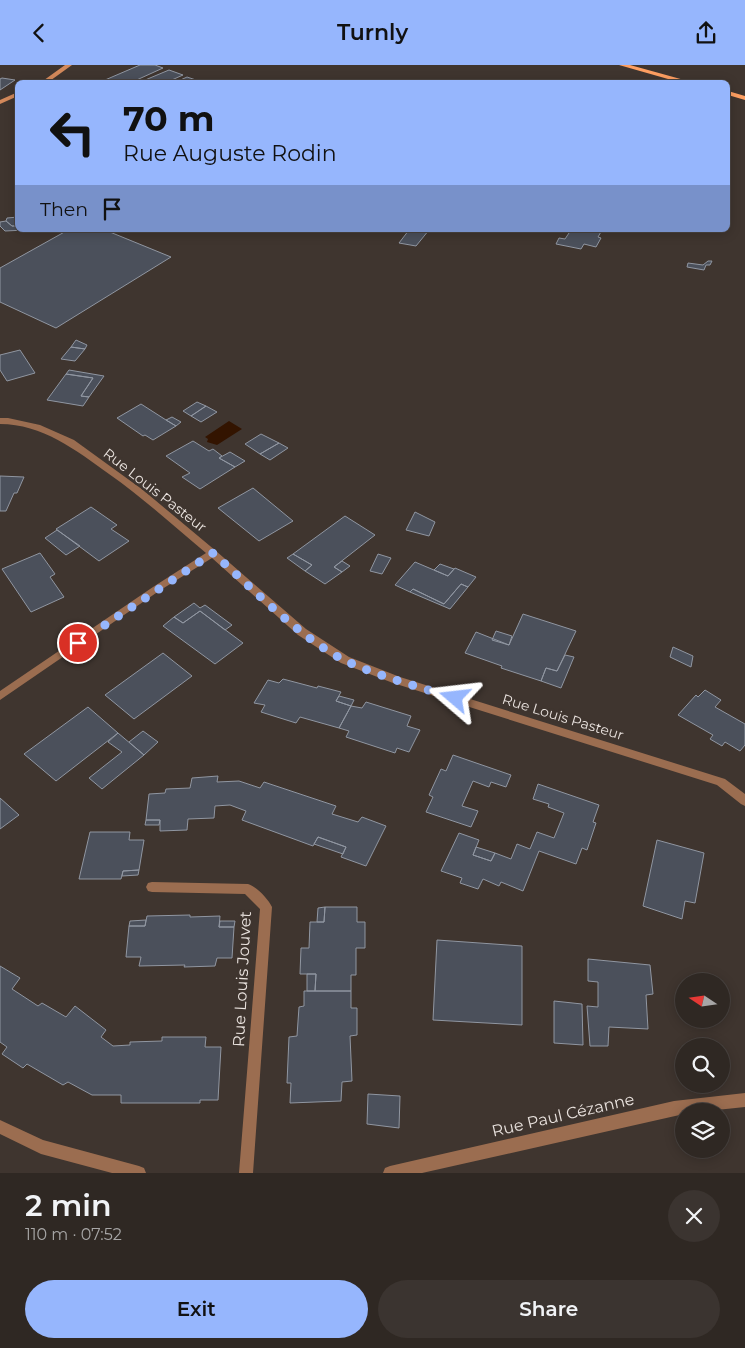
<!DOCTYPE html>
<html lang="en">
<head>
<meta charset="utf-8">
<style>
  :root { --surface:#2f2823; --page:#3b3430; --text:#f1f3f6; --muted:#a7a6a6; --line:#4a4441; --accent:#96b6fd }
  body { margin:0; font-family:Montserrat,sans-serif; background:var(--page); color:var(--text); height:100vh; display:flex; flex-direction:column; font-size:19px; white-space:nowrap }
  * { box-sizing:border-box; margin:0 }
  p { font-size:16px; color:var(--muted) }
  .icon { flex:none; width:28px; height:28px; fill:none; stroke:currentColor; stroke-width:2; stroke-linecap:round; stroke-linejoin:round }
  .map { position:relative; height:1108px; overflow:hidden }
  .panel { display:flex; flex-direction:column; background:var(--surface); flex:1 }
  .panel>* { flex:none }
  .banner { position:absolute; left:15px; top:15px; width:715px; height:152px; border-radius:8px; box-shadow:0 2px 12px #0003,0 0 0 1px var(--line); background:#96b6fd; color:#111; overflow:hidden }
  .needle { width:32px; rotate:283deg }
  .buttons { position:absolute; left:675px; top:908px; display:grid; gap:10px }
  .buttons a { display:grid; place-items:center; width:55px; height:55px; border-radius:50%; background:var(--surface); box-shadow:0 2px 12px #0003,0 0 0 1px var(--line); font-size:25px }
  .pin { position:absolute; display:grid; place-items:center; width:42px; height:42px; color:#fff; margin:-21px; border:2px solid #fff; border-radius:50%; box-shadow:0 1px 5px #0007 }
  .me { position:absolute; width:55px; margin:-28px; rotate:287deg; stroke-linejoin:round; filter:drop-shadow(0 0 4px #0008) }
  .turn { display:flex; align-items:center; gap:18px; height:105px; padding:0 25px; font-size:22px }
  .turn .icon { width:65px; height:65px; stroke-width:2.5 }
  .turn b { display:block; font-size:35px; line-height:42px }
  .then { display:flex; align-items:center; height:48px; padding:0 25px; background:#0003; gap:10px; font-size:19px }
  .round { display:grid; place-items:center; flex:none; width:52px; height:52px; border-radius:26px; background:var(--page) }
  .head { display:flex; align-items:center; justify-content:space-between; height:85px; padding:0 25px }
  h1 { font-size:30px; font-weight:600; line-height:38px }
  .primary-button { display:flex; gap:10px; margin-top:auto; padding:10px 25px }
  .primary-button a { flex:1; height:58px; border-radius:30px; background:var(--accent); color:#111; font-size:20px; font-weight:600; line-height:58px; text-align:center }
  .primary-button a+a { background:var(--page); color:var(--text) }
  header { display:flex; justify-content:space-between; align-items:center; height:65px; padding:0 25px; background:var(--accent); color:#111; font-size:22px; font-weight:600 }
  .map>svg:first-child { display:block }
  .water { fill:#331400 }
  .building { fill:#4b505b; stroke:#9096a1 }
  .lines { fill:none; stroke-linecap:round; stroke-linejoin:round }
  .street { fill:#9b6d50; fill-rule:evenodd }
  .secondary { fill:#d3895b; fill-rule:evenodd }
  .primary { fill:#fe9f62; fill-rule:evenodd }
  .route { stroke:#96b6fd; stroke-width:9; stroke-dasharray:0 16.2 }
  .labels { text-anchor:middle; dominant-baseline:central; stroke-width:5; stroke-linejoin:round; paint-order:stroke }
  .street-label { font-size:14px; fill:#e9e2de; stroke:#3f352f }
  .near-street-label { font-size:16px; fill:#e9e2de; stroke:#3f352f }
</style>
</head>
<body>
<header><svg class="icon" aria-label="back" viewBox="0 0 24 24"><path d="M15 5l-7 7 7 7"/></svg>Turnly<svg class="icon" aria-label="share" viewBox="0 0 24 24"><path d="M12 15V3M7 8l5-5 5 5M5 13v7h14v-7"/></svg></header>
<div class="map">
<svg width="745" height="1108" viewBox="0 0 745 1108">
  <rect width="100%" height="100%" fill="#3f352f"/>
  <path class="water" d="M229 356 242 364 217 380 207 377 208 374 205 372Z"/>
  <path class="building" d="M140 0H155L163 3 130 18H98Z
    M169 5 183 10 165 18H138Z
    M187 12 202 17 174 18Z
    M2 13 15 15 0 25V14Z
    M18 152V161H12L6 156 7 153Z
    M6 156 12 161H18V165H26L5 166 0 161V157Z
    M68 165H105L171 192 56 263 0 237V203Z
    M409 165H429L416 181 399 178Z
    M571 165H602L598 172 601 173 596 182 584 179 581 184 556 179 559 173 565 174Z
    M708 196H712L710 200H706L704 205 687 202 688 198 703 200Z
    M76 275 87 280 85 284 71 282Z
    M71 282 85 284 75 296 61 294Z
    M20 285 35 308 7 316 0 305V290Z
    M69 305 104 311 89 332 81 331 93 313 66 309Z
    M66 309 93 313 81 331 89 332 83 341 47 335Z
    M197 337 206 341 191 351 183 346Z
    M141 339 166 355 176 361 153 375 145 370 143 371 117 353Z
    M206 341 217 347 201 357 191 351Z
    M172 352 181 357 176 361 166 355Z
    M261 369 279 378 260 389 245 379Z
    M193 376 209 386 213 384 222 391 219 393 235 402 200 424 182 412 190 408 166 391Z
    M279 378 288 383 270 395 260 389Z
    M230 387 245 396 235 402 219 393Z
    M0 411 24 412 17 428H14L6 446H0Z
    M253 423 293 456 259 476 218 443Z
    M91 442 117 460 111 464 129 476 99 496 56 464Z
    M415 447 435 457 429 471 406 465Z
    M345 451 375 470 334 502 342 507 325 519 305 506 312 500 293 489Z
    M57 465 80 481 66 490 45 473Z
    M40 488 55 509 50 512 64 532 31 547 2 504Z
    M293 489 312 500 305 506 287 493Z
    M378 489 391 493 382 509 370 506Z
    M342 496 350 501 342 507 334 502Z
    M415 497 448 511 455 503 476 512 468 522 461 519 444 539 413 524 410 527 395 520Z
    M440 499 454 504 448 511 434 505Z
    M461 519 468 522 450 544 410 527 413 524 444 539Z
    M194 538 200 543 205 540 232 560 225 565 200 546 183 558 174 552Z
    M200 546 243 578 215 599 163 561 174 552 183 558Z
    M523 549 576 566 557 606 546 603 541 616 501 603 502 601 465 588 476 567 509 580Z
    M496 566 512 571 509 580 492 575Z
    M673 582 693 591 691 602 670 592Z
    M163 588 192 611 134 654 105 630Z
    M565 590 574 592 561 623 541 616 546 603 557 606Z
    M283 614 317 623 318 621 341 627 336 636 351 641 339 663 300 652 296 658 261 647 265 640 254 638 268 615 279 618Z
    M705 625 721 635 715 642 745 659V680L740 686 725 677 722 681 710 674 713 670 678 650 696 630 698 632Z
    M339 631 354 635 351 641 336 636Z
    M366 637 411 651 407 661 420 665 409 687 397 683 395 688 346 672 349 666 339 663 351 641 362 643Z
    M88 642 118 668 56 716 24 689Z
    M143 666 158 677 144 690 129 677Z
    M118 668 144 690 102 724 89 713 122 687 108 677Z
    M453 690 511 710 506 722 491 717 489 722 473 716 462 741 478 746 471 762 426 747 433 732 429 730 441 704 446 706Z
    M218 711 217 717 239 716 260 723 264 717 336 741 332 749 358 757 362 752 386 761 366 801 341 792 346 782 318 772 313 781 242 755 246 746 230 740 215 741 214 753 188 754 187 765 160 766V755H146L149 729 165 728 166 724 190 723 192 713Z
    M538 719 599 740 593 757 596 758 587 785 582 783 576 799 539 786 523 826 501 817 499 821 483 814 478 824 460 818 462 813 441 806 459 768 479 775 473 790 491 796 495 788 511 794 517 779 530 784 537 767 554 773 564 748 548 742 549 739 533 734Z
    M0 733 19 750 0 764Z
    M146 755H160L159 760H145Z
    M90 767H130L129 775H144L139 805 123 806 121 814H79Z
    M318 772 346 782 343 789 314 779Z
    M657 775 704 788 695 838 685 836 682 854 643 841Z
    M476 782 495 788 491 796 473 790Z
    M139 805 138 810 122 811 123 806Z
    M325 842H357V857H365V883H356V910H351V926H315L316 909H300L301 883H309L310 857H324Z
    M325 842 324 857H317L318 843Z
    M190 850V852L220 851 219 862H234L232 893H217L215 901 184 902 185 900 139 901 141 892H126L129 861H145L147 851Z
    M146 855 145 861H129L130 856Z
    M220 856H235L234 862H219Z
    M437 875 522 881V960L433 955Z
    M588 894 650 900 653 929 646 930 648 964 609 962 608 981H590L587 941 598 942V917L588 916Z
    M0 901 20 913 12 924 38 941 42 938 66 952 75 941 106 965 101 972 113 981 130 980V977L162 976V972H206L205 982H221L218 1035H200V1038H121V1030H92L68 1017 63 1020 27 999 23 1003 2 989 7 982 0 977Z
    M307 909H316L315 926H307Z
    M304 926H351V943H357V970L350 971 352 1016 342 1017 341 1036 290 1038 291 1018H287L289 972 297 971 299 942 304 941Z
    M554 936 582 939 583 980 554 978Z
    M368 1029 400 1031 399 1063 367 1059Z"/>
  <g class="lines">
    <path class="street" d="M0 353H8L40 360 74 375 143 425 216 486 306 564 349 592 400 612 725 714 745 729V741L741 739 717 720 393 618 341 598 298 570 212 493 159 526 0 635V626L153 522 206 488C174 461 143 433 109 409 76 385 42 359 0 359Z
      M152 817 248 819C257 822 268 834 272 842L253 1108H239L260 844 245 829 152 827 148 826 146 822 148 818Z
      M745 1028V1042L707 1046H684V1049L422 1108H383L385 1103 390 1101 674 1036Z
      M0 1055 43 1075 139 1101 144 1103 146 1108H112L41 1089 0 1069Z"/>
    <path class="secondary" d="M65 0H72L47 18H40Z
      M18 27V31L0 39V35Z"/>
    <path class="primary" d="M619 0H630L695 18H682Z
      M728 26 745 31V35L728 30Z"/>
  </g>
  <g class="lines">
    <path class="route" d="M78 578 213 488C251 522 301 574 346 596 381 612 419 622 455 633"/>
  </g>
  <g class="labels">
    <g class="street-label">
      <text transform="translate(155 425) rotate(38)">Rue Louis Pasteur</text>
      <text transform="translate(563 652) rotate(17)">Rue Louis Pasteur</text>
    </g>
    <g class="near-street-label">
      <text transform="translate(242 914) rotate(-87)">Rue Louis Jouvet</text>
      <text transform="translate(563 1050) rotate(-13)">Rue Paul Cézanne</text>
    </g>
  </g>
</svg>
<div class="buttons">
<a><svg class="needle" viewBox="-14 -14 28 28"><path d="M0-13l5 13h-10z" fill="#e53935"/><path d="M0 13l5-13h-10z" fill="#a7a6a6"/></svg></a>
<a><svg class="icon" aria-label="search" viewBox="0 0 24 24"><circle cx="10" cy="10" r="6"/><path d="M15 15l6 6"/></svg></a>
<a><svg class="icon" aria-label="layers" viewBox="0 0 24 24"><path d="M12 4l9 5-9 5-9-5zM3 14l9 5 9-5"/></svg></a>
</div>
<div class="pin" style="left:78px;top:578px;background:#d93025"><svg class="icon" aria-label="arrive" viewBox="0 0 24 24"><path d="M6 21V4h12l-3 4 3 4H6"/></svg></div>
<svg class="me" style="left:455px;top:633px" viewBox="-20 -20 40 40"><path d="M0-17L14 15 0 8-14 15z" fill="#96b6fd" stroke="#fff" stroke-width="4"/></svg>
<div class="banner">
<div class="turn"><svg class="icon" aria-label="left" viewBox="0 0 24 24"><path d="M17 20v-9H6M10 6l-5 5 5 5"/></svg><div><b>70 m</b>Rue Auguste Rodin</div></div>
<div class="then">Then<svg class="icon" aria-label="arrive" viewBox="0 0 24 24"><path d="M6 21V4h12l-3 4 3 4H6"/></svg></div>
</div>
</div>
<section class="panel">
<div class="head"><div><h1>2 min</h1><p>110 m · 07:52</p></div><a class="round"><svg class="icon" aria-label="close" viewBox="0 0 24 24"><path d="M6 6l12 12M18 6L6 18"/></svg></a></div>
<div class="primary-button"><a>Exit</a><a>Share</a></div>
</section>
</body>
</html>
